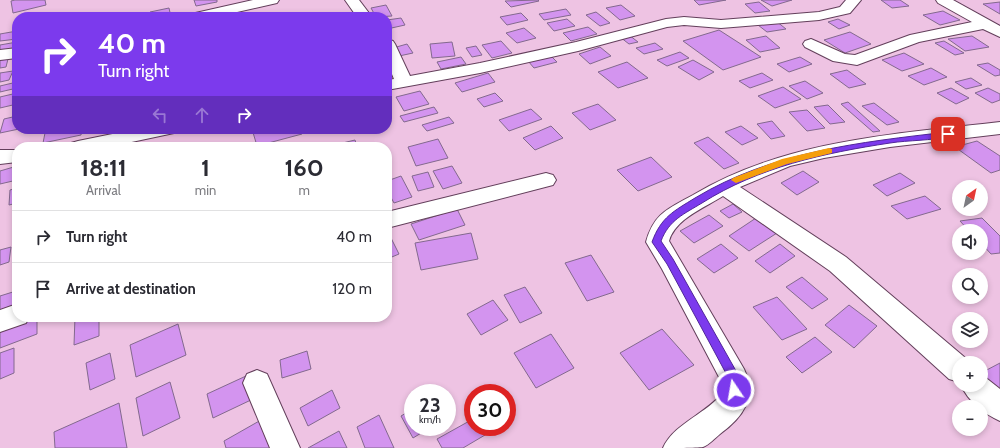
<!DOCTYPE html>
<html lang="en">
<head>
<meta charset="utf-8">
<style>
  :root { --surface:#fff; --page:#f7f7f7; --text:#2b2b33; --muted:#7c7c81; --line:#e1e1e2 }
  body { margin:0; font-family:Cabin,sans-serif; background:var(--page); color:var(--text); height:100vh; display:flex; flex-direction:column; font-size:15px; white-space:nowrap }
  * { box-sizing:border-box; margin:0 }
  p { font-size:13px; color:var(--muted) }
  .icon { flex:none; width:22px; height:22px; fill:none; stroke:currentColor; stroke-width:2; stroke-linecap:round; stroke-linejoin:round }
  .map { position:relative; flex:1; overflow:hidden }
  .panel { position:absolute; left:12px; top:142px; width:380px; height:180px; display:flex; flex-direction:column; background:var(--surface); border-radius:16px; box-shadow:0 2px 6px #0003 }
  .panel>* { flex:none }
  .guide { position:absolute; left:12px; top:12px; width:380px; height:122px; border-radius:16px; box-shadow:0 2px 6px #0003; background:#7c3aed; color:#fff; overflow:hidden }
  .needle { width:26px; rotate:33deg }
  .fabs { position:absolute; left:952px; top:180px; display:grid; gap:8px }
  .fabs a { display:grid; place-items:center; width:36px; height:36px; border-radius:50%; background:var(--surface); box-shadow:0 2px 6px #0003; font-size:20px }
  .speed { position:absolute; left:404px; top:384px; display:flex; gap:8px; font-size:20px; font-weight:700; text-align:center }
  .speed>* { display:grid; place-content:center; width:52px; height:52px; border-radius:50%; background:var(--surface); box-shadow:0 2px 6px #0003; line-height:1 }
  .speed small { font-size:10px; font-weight:400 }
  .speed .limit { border:6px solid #d22; background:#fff; color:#111 }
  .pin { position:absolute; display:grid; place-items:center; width:34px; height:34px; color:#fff; margin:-17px; border-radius:8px; box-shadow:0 2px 6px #0006 }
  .me { position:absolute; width:44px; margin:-22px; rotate:348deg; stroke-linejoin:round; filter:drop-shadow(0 0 3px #0008) }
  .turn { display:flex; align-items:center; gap:14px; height:84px; padding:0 20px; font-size:18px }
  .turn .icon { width:52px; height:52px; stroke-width:2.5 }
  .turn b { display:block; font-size:28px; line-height:34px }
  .lanes { display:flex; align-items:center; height:38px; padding:0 20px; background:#0003; justify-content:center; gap:20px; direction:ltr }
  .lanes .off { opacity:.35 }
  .eta { display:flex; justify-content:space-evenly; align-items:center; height:68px; text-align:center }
  .eta b { font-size:24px; font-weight:800; line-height:28px }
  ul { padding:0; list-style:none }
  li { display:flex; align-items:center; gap:12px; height:52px; padding:0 20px; border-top:1px solid var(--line) }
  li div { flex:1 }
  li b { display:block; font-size:15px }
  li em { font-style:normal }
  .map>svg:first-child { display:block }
  .building { fill:#d394ef; stroke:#83698e }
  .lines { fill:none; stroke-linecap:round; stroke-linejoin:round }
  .minor-casing { stroke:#633f5b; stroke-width:2 }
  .minor { fill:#fff; fill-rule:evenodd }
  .route { fill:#7c3aed; stroke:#51269a }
  .slow { fill:#f59e0b }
</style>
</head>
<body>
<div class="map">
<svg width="1000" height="448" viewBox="0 0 1000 448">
  <rect width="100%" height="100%" fill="#eec3e3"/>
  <path class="building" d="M15 0H45L46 5 13 13 11 1Z
    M194 0H217V2L196 6Z
    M538 0 539 1 511 7 505 1Z
    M694 0H726L699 5Z
    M761 0H792L772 6Z
    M881 0H900L909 6 892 8Z
    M759 2 770 11 755 13 745 4Z
    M1000 2V14L983 4Z
    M386 5 392 16 376 17 371 8Z
    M621 5 635 16 620 20 606 8Z
    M169 8 171 17H150V12Z
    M566 9 571 15 544 20 539 14Z
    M943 11 960 20 940 25 923 15Z
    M596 12 610 23 600 26 586 15Z
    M521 13 528 20 507 25 500 17Z
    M401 18 405 25 387 29V20Z
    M567 19 575 26 554 31 547 23Z
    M838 19 850 25 839 29 828 22Z
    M776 21 786 29 767 32 758 25Z
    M588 27 597 34 571 41 563 33Z
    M524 28 536 38 517 43 506 33Z
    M719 30 761 57 723 70 683 41Z
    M17 31V39L0 41V34Z
    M850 32 871 44 845 53 824 40Z
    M629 35 638 42 629 44 620 37Z
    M766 36 780 48 760 52 746 40Z
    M972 36 989 47 965 51 948 39Z
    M501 41 512 53 492 58 482 45Z
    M944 41 964 53 955 55 935 43Z
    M17 42 15 49 0 52V45Z
    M452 42 455 56 432 58 430 44Z
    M655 43 663 49 644 54 636 48Z
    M407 44 413 53 399 56 393 48Z
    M476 46 482 55 472 57 466 48Z
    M600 47 611 56 590 64 579 54Z
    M680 52 689 58 667 66 657 60Z
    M904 53 924 64 902 71 882 60Z
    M551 56 557 62 534 68 528 61Z
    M461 57 466 64 441 69 437 62Z
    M800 57 812 64 789 72 777 64Z
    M8 59 6 67 0 68V60Z
    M693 60 714 72 699 80 678 67Z
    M627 62 648 78 618 88 598 72Z
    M988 63 1000 70V75L995 76 977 65Z
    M931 68 947 77 924 85 908 76Z
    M847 70 866 84 849 88 830 74Z
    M13 71 9 80 0 82V73Z
    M488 73 495 82 462 92 455 83Z
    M762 73 773 80 750 88 739 81Z
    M971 78 982 85 966 89 955 82Z
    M805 81 823 93 807 99 789 86Z
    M17 82V88L0 92V86Z
    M783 87 801 99 775 108 758 96Z
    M951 88 969 98 956 104 937 93Z
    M988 88 1000 94V100L992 103 975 93Z
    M420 91 429 104 404 111 396 97Z
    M17 93V104L0 108V97Z
    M495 93 503 101 484 107 477 99Z
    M848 102 880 131 873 132 841 104Z
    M874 103 899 122 887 125 862 106Z
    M598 104 616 120 590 130 572 113Z
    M828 105 845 122 830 124 814 107Z
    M434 107 438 113 404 122 400 116Z
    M531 109 542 119 509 131 499 120Z
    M807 110 825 128 807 131 789 112Z
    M17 116V129H19L0 133 4 119Z
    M449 117 454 123 427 131 422 125Z
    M772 121 785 136 771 139 757 124Z
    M551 126 563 138 535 150 523 138Z
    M741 126 758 138 742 145 725 132Z
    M63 129H82L81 135 43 143 45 133Z
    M252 129H300L302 134 257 146Z
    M708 137 739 163 724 169 694 143Z
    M135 138 136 144 126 147H111Z
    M438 139 448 158 416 166 408 147Z
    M355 140 357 147H326Z
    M977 141 1000 156V170L991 173 955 147Z
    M651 157 672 177 638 191 617 170Z
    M17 166V180L0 184V171Z
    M452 166 462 183 443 189 433 171Z
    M803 171 819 182 797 195 781 183Z
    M428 172 434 187 418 191 412 176Z
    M900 173 915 183 887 196 873 185Z
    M401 176 412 197 394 203 387 190V181Z
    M17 188V203L9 205 10 190Z
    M925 196 941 209 907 219 891 206Z
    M733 204 742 212 729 218 720 211Z
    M457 209 465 225 419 240 411 224Z
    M709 215 723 226 694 243 680 231Z
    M756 218 777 233 749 251 729 236Z
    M982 218 1000 236V253L991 254 981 243V231H969L960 221Z
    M387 232H388L399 254 387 259Z
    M471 233 478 259 421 270 415 243Z
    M721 244 738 258 714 273 697 259Z
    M780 244 795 256 770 273 755 261Z
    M11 247 9 262 0 265V250Z
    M591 255 614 292 587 301 565 263Z
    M802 277 828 299 812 309 786 287Z
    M525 287 542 313 520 323 504 295Z
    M16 291 14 305 0 310V296Z
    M777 297 807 329 782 340 753 307Z
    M493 300 508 320 481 335 467 314Z
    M849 305 877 326 854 348 825 325Z
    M37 317V334L0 348V331Z
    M75 317H99V336L74 345Z
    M178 324 186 355 136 377 130 345Z
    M662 329 694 365 649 390 620 353Z
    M551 334 574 368 536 388 514 353Z
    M815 337 832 352 802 373 786 357Z
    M14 348V373L0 379V353Z
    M307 351 311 369 282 378 280 360Z
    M110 353 115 379 90 390 86 363Z
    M1000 363V392L981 375V373Z
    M246 376 253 399 213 418 207 394Z
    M170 382 180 418 143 436 136 398Z
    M332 390 340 408 308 426 300 408Z
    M119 403 127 448H55L54 432Z
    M413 409V427H431L413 438 401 416Z
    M379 415 394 448H365L357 427Z
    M473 419V427H480L485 435 463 448H442L437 439Z
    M261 420 272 448H226L224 441Z
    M339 431 347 448H308Z"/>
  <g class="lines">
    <g class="minor-casing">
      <path id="minor" d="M253 0H279L277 3 215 17H189L191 14Z
        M345 0H359L372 17H357Z
        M846 0H861L850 13 819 20 721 28 684 25 667 27 578 51 480 73 387 90V80L394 79 387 62V39L393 41 395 44 410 76 480 63 576 42 666 19 684 17 721 20 819 12 840 7Z
        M936 0H953L1000 26V37L983 29 919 42 857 65 833 61 805 47 803 44 805 41 811 39 845 54 855 55 910 35 972 22 938 3Z
        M17 48V58L0 60V50Z
        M1000 122V134L890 147 824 158 790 166 740 187 846 257 969 361V363H959V382L949 379 830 271 723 196C704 208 675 219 669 241L744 369C757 398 743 417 720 434 715 438 709 445 703 447 696 448 672 448 663 448 673 425 703 415 720 396V379L662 269 646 242C654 213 668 209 693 195 785 140 895 134 1000 122Z
        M137 129H176L174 133 108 147H68L71 143 78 141Z
        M0 150H17V162L0 164Z
        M546 173 553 175 556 180 553 185 387 228V212Z
        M17 304V317H29L26 323 0 332V310Z
        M257 370 267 374 300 448H270L243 383 247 374Z
        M981 374 1000 389V421C984 414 968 401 961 385H981Z"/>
    </g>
    <use href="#minor" class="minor"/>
  </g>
  <path class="route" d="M948 132 951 134 950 136C931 141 909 140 890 143 824 153 759 167 702 203 684 214 669 220 661 241L673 259 740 378 738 393 734 395 730 393 729 379 714 351 667 264 652 242C661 217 674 211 695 198 771 152 860 142 948 132Z"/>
  <path class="slow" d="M829 148 832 149V153L787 164 736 183 731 180 733 178 782 159Z"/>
</svg>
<div class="fabs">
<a><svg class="needle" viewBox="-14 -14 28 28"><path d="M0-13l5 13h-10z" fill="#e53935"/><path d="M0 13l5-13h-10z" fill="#7c7c81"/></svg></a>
<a><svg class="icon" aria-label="sound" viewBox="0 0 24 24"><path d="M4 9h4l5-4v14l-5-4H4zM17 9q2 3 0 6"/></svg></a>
<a><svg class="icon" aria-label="search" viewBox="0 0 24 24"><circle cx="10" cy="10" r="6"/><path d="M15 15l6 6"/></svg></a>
<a><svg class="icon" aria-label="layers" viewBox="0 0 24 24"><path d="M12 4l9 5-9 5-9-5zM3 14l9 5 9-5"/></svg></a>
<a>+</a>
<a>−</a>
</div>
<div class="speed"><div>23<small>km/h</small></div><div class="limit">30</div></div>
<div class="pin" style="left:948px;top:134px;background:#d93025"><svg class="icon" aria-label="arrive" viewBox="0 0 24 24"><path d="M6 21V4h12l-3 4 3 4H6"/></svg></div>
<svg class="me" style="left:734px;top:390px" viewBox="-20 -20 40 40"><circle r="17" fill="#7c3aed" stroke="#fff" stroke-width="3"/><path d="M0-11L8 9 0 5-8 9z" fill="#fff"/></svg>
<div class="guide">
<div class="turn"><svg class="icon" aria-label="right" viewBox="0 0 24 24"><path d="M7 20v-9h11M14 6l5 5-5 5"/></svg><div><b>40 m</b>Turn right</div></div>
<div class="lanes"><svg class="icon off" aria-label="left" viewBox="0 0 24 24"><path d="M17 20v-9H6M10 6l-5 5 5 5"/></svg><svg class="icon off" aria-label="ahead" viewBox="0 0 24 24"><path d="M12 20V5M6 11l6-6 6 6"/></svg><svg class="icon" aria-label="right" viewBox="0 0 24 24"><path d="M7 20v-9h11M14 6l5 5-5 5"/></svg></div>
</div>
<section class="panel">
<div class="eta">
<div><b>18:11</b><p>Arrival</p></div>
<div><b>1</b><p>min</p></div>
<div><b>160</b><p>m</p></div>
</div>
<ul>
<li><svg class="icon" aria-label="right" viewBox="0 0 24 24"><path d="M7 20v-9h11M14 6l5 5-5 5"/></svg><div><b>Turn right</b></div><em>40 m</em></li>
<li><svg class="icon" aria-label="arrive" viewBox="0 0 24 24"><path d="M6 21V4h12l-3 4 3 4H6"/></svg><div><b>Arrive at destination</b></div><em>120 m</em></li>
</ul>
</section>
</div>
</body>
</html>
